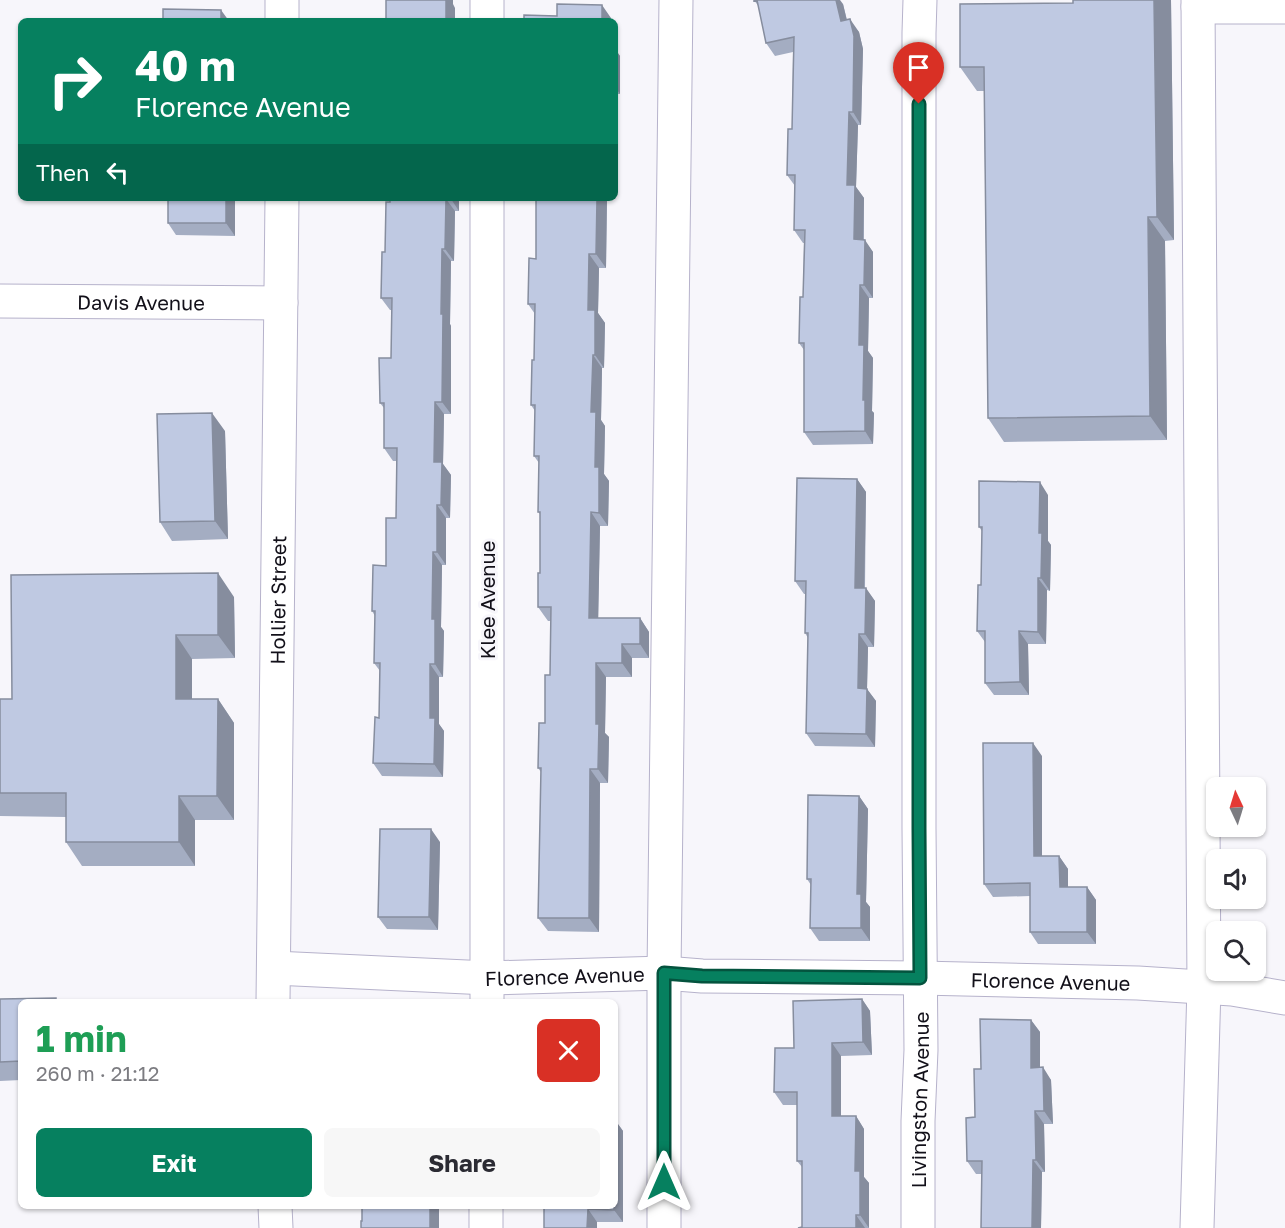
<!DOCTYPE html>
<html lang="en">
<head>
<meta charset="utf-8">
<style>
  :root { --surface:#fff; --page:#f7f7f7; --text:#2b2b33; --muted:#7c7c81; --accent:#06805f }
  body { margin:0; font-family:"Golos Text",sans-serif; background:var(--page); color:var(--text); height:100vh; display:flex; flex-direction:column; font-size:22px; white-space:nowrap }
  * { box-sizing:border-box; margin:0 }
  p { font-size:20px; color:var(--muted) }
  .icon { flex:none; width:33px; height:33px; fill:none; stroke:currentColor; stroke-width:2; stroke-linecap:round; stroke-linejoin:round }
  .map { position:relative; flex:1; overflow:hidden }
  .sheet { position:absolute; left:18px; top:999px; width:600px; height:210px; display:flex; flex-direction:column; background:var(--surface); border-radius:9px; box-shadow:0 2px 4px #0004 }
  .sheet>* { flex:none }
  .guide { position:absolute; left:18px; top:18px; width:600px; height:183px; border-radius:9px; box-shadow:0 2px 4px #0004; background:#06805f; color:#fff; overflow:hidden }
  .needle { width:39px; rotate:356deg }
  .fabs { position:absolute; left:1206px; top:777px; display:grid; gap:12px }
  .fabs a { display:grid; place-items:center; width:60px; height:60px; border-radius:9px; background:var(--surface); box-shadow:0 2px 4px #0004; font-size:30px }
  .pin { position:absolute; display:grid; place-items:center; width:51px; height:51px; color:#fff; margin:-62px -26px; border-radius:50% 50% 50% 0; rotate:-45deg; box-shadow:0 0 6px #0007 }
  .pin .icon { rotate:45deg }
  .me { position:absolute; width:66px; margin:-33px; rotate:0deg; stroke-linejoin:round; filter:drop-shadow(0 0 4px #0008) }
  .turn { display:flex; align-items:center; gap:21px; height:126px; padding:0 18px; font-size:27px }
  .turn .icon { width:78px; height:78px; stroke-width:2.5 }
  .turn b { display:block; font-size:42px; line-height:51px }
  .then { display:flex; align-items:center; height:57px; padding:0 18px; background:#0003; gap:12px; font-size:22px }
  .round { display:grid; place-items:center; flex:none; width:63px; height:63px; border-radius:9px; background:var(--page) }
  .summary { display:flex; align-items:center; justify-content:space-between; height:102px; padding:0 18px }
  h1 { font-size:36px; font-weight:700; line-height:45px; color:#1e9e55 }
  .action { display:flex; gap:12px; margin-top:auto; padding:12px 18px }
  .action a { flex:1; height:69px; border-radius:9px; background:var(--accent); color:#fff; font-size:24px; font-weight:700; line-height:69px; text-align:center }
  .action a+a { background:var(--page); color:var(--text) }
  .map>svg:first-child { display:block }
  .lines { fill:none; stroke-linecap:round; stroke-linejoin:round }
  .minor-casing { stroke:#b6b2cb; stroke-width:35 }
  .minor { stroke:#fff; stroke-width:33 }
  .wall { fill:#a4adc2 }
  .shaded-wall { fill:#868d9e }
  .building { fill:#bfc9e2; stroke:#868d9e; stroke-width:1.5 }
  .route-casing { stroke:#04533e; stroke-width:15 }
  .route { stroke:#06805f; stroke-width:10 }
  .labels { text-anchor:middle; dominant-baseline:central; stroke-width:6; stroke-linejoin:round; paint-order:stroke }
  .street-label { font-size:20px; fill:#121019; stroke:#f7f6fb }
</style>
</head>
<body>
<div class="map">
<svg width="1285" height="1228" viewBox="0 0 1285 1228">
  <rect width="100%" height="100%" fill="#f7f6fb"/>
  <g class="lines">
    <g class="minor-casing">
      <g id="minor">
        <path d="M487 0V21"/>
        <path d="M1198 7H1285"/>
        <path d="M282 21V0"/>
        <path id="s1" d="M0 301 281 303"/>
        <path id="s2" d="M274 968 488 978 664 973 702 976 920 978 1138 983 1232 989 1285 998"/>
        <path id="s3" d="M273 1002 282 198"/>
        <path d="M487 1002V198"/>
        <path d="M275 1206 276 1228"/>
        <path d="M486 1228V1206"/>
        <path d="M664 1228V973L676 0"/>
        <path id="s4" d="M918 1228V1121L921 1050 919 828V33L920 0"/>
        <path d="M1197 1228 1204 987 1198 0"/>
      </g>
    </g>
    <use href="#minor" class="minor"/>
  </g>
  <path class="wall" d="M754 0 843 4 847 20 859 32 863 49 861 125H858L856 187 864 198V240L873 252V298H869L868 351 873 358 872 411 874 413 873 444 813 445 804 432V350L799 343 803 297 804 243H803L794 230 795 186 787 175 792 129 793 52 775 56 766 43 759 7Z
    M1073 0H1171L1174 240 1165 241 1167 440 1004 442 988 418 984 91H977L960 67 1073 3Z
    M615 49 620 56V94H615Z
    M235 198V236L176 235 168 223Z
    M390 198H459V211H455L454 261H451L450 324 451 326V414H444L443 464 451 475 450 518H446V565H442L441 627 444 631 443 677H439V724L444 731 443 777 382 776 373 763 379 718 380 671 374 663 375 616 372 611 386 566 396 518V461H393L384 448V408L380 403 391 358 392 310H390L381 298Z
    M607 198 606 268H599L598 313 605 323 604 368H602L601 420 605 426 604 474 609 481 608 526H600L598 618H640L649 632V658H632V677H606L605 733 609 737 608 783H600L599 932 548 931 538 918 541 772 538 768 545 723 550 675 551 621H548L538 607 540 573V514L538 512 539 463 534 456 535 411 531 405 534 360 535 314 528 304Z
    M225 431 228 539 172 541 160 522Z
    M857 479 866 492 865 588 875 601 874 647H868L867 689 876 701 875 747 815 746 806 733 808 638 805 633 806 594H804L795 581Z
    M1048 495V541L1051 545 1050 591 1047 590 1046 644H1028L1029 695H994L985 683V642L977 631 981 585 982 531 979 527Z
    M234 597 235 658 192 659V699H218L234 723V820H195V866H82L66 842V817L0 816V699H12Z
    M1042 756V856H1059L1068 869V887H1087L1096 900V944H1038L1030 932V896L993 897 984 884Z
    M859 796 868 809 866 902 870 907V941H819L810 928 811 885 807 879Z
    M440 842 438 930 387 929 378 917Z
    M0 999 21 1002V1080L0 1081Z
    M862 999 870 1011 872 1055 841 1056V1116H856L864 1129V1177L869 1183V1228H798L802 1227V1167L797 1161V1105H783L774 1092Z
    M1031 1020 1040 1032V1067L1051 1080 1053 1124H1044L1045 1172H1042L1041 1228H981L982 1174H976L967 1161 975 1117 981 1069Z
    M615 1120 623 1131V1222H597V1228H544V1206H615Z"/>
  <path class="shaded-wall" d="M446 0H453V4L455 8V21H446Z
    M836 0H840L843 4 850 34 841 21Z
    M1154 0H1171L1174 240 1157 217Z
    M602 5 611 18V21H602Z
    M221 10 229 21H221Z
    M850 19 859 32 863 49 861 125 853 112Z
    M615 49 620 56V94L615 87Z
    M849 112 858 125 856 187 864 198 863 252 854 239 847 185Z
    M226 198H235V236L226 223Z
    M451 198H459V211L451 199Z
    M597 198H607L606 268 596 254Z
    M446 199 455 211 454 261 445 249Z
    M1148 217 1165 241 1167 440 1150 416Z
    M865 240 873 252V298L864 285Z
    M442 249 451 261 450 324 451 326V414L442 402 441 314Z
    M589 254 599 268 598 313 605 323 604 368 595 355 588 310Z
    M860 285 869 298 868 351 873 358 872 411 874 413 873 444 865 431 859 345Z
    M593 355 602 368 601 420 605 426 604 474 609 481 608 526 599 513 595 467 591 412Z
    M435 402 444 414 443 464 451 475 450 518 441 505 434 462Z
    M212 413 225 431 228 539 215 521Z
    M857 479 866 492 864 601 855 588Z
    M1040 482 1048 495V541L1051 545 1050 591 1041 578 1039 533Z
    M437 505 446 518V565L437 552Z
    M591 512 600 526 598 631 589 618Z
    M433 552 442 565 441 627 444 631 443 677 435 664 432 619Z
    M218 573 234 597 235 658 218 635Z
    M1038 578 1047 590 1046 644 1038 632Z
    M866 588 875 601 874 647 865 634Z
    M640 618 649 632V658L640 644Z
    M1019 631 1028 644 1029 695 1020 682Z
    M859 634 868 647 867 689 876 701 875 747 866 734 858 688Z
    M176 635 192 659V723L176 699Z
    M622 644 632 658V677L622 663Z
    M596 663 606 677 605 733 609 737 608 783 598 769 596 724Z
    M430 664 439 677V724L444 731 443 777 434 764 430 718Z
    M218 699 234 723V820L217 796Z
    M1033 743 1042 756V869L1034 856Z
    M590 769 600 783 599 932 589 918Z
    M179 796 195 820V866L179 842Z
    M859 796 868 809 866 902 870 907V941L861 928 857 894Z
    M431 829 440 842 438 930 429 917Z
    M1059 856 1068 869V900L1060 887Z
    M1087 887 1096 900V944L1087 932Z
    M862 999 870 1011 872 1055 863 1042Z
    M1031 1020 1040 1032V1080L1031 1068Z
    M832 1043 841 1056V1129L832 1116Z
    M1043 1067 1051 1080 1053 1124 1044 1111Z
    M1035 1111 1044 1124 1045 1172 1036 1160Z
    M856 1116 864 1129V1177L869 1183V1228L860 1215 855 1171Z
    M615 1120 623 1131V1222L614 1210V1206H615Z
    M1033 1160 1042 1172 1041 1228H1032Z
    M430 1206H439V1228H430Z
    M588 1209 597 1222V1228H587Z
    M856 1215 865 1228H856Z"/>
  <path class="building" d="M386 0H446V21H386Z
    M754 0H836L841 21 850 19 854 36 853 112H849L847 185H855L854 239 865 240 864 285H860L859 345H864L863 400H865V431L804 432V343H799L800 297H803L805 230H794L795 175H787L788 129H792L794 37 766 43 757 0 754 1Z
    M1073 0H1154L1157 217H1148L1150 416 988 418 984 67H960V4L1073 3Z
    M557 4 602 5V21H524V15L557 16Z
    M163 9 221 10V21H163Z
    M168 198H226V223H168Z
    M390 198H451V199H446L445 249H442L441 314H443L442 402H435L434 462H442L441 505H437V552H433L432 619H435V664H430V718H435L434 764 373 763 375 717 379 718 380 663H374L375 611H372L373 565 386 566V518H396L397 448H384V403H380L379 358H391L392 298H381L382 252H385L386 202H390Z
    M536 198H597L596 254H589L588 310H595V355H593L591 412H596L595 467H599V513L591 512 589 618H640V644H622V663H596V724H599L598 769H590L589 918H538L541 768H538L539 723H545V675H550L551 607H538V573H540V512H538L539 456H534L535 405H531L532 360H534L535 304H528L529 258 536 259Z
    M212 413 215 521 160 522 157 414Z
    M797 478 857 479 855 588H866L865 634H859L858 688 867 689 866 734 806 733 808 633H805L806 581H795Z
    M979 481 1040 482 1039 533H1042L1041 578H1038V632L1019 631 1020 682 985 683V631H977L978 585H981L982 527H979Z
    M218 573V635H176V699H218L217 796H179V842H66V793H0V699H12L11 575Z
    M983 743H1033L1034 856H1059L1060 887H1087V932H1030V883L984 884Z
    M808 795 859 796 857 894H861V928H810L811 879H807Z
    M380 829H431L429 917H378Z
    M56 998V1002H21V1061L0 1062V999Z
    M862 999 863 1042 832 1043V1116H856L855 1171H860V1215H856V1228H798L802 1227V1161H797V1092H774L775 1048H794L793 1001Z
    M980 1019 1031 1020V1068L1043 1067 1044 1111H1035L1036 1160H1033L1032 1228H981L982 1161H967L966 1118 975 1117 974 1069H981Z
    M362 1206H430V1228H361V1221H362Z
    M544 1206H614V1210L588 1209 587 1228H544Z"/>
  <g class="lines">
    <g class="route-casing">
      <path id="route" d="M664 1182V973L702 976 920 978 919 828V104"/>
    </g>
    <use href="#route" class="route"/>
  </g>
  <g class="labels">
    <g class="street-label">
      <text stroke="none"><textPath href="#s1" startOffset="141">Davis Avenue</textPath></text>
      <text stroke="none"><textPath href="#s3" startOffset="402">Hollier Street</textPath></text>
      <text transform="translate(487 600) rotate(-90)">Klee Avenue</text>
      <text stroke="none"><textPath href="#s2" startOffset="291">Florence Avenue</textPath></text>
      <text stroke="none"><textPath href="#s2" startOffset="777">Florence Avenue</textPath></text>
      <text stroke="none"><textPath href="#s4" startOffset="128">Livingston Avenue</textPath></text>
    </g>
  </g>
</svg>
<div class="fabs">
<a><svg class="needle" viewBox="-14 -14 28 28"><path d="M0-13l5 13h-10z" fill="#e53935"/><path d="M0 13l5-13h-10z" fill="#7c7c81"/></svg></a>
<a><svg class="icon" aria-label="sound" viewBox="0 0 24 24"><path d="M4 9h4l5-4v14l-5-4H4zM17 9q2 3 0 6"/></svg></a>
<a><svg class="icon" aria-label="search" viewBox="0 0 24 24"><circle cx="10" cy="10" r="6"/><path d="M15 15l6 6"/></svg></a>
</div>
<div class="pin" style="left:919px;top:104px;background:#d93025"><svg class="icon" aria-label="arrive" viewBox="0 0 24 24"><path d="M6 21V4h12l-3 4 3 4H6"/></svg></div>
<svg class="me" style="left:664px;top:1182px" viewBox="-20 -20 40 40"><path d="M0-17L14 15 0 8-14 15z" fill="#06805f" stroke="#fff" stroke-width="4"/></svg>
<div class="guide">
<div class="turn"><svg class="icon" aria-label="right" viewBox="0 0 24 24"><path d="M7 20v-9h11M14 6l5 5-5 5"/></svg><div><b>40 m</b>Florence Avenue</div></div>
<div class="then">Then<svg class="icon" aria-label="left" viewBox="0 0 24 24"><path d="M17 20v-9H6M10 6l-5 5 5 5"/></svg></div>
</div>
<section class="sheet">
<div class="summary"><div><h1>1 min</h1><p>260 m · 21:12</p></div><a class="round" style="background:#d93025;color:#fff"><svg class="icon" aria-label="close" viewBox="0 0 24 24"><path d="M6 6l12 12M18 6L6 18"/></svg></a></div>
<div class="action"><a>Exit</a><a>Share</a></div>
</section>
</div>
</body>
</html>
